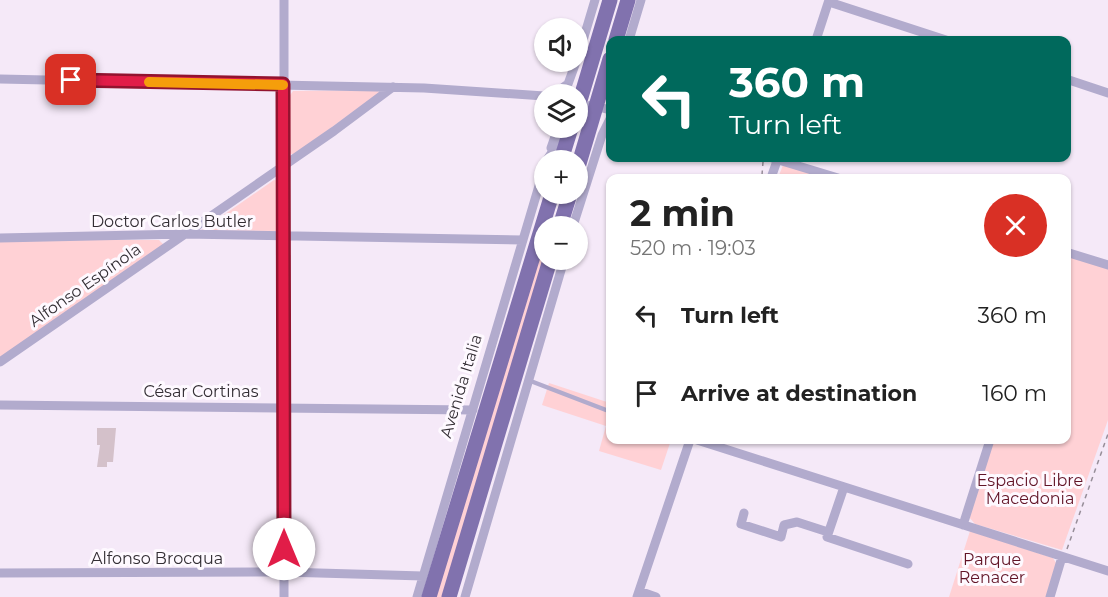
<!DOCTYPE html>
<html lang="en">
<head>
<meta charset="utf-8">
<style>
  :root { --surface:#fff; --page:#f2f2f2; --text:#222; --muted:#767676 }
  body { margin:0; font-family:Montserrat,sans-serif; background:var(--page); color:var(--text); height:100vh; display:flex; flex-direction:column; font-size:22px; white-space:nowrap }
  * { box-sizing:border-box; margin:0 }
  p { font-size:20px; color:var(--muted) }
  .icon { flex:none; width:33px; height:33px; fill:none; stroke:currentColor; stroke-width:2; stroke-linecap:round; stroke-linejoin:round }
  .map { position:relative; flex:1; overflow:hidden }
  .drawer { position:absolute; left:606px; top:174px; width:465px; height:270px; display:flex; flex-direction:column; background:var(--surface); border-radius:12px; box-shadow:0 2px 4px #0004 }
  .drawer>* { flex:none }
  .hud { position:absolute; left:606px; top:36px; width:465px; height:126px; border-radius:12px; box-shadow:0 2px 4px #0004; background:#00695c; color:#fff; overflow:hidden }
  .fabs { position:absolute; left:534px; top:18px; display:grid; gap:12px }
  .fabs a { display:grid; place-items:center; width:54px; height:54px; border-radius:50%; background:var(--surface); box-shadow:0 2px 4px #0004; font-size:30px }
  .pin { position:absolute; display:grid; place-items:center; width:51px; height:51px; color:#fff; margin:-26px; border-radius:12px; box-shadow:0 3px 9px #0006 }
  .me { position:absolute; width:66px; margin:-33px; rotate:0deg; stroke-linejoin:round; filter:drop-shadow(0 0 4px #0008) }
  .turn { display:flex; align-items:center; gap:21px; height:126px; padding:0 24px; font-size:27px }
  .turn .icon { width:78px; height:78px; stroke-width:2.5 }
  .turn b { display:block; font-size:42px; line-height:51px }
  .round { display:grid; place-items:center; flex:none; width:63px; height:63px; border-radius:32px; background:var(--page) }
  .overview { display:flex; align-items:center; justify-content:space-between; height:102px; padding:0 24px }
  h1 { font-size:36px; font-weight:700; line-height:45px }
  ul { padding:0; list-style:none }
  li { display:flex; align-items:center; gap:18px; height:78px; padding:0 24px }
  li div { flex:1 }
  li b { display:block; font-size:22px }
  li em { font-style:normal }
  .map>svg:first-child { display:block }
  .green { fill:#ffd1d5 }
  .building { fill:#d4c1ca }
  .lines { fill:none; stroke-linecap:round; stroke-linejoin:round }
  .path { stroke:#978e99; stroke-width:1.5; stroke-dasharray:4.5 4.5; stroke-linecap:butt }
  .lane { stroke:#b2abcd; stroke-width:4.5 }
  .street { stroke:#b2abcd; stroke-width:9 }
  .primary { stroke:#8172ae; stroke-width:15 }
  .route-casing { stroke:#92132f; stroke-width:15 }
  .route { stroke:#e11d48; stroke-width:10 }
  .slow { stroke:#f59e0b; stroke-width:10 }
  .labels { text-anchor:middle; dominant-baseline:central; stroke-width:6; stroke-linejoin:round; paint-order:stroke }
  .street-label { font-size:16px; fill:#332e34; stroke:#fef9ff }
  .park-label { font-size:16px; fill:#621427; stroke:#fef9ff }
</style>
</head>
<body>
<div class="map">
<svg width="1108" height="597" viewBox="0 0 1108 597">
  <rect width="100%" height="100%" fill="#f5e9f8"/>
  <path class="green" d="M375 90 380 92 294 155 289 153 288 98 293 91Z
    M783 165 825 178H778Z
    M274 180 280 181V227L276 231 202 230Z
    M544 238V260L444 597H436Z
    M0 240H159L164 245 0 360Z
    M1067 256 1108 269V420L1062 550 975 524 968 516 992 440H1066Z
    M549 383 610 403V440H671L661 470 599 451 606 426 542 405Z
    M970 531 1053 558 1056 563 1046 597H949Z"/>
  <path class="building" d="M97 428H116L113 462H107V467H97L100 445H97Z"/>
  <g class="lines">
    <path class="path" d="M762 175 763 162
      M1067 549 1108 434"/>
    <path class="lane" d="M528 380 606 410"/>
    <path class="street" d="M829 2 946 40
      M629 40 641 0
      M816 40 829 0
      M578 57 595 0
      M0 79 424 88 544 96
      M1066 79 1108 93
      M554 94 568 84 576 62
      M591 105 610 110
      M551 148 558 128
      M772 158 838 178
      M547 160 565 132
      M771 178 778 158
      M573 226 602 135 610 119
      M0 238 185 234 523 240
      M1066 252 1108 265
      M0 362 334 131 393 87
      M0 405 473 410
      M697 440 1108 571
      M844 487 827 537 908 564
      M744 513 741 524 781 537 784 525 797 522 828 532
      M963 525 990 440
      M0 573 284 572 423 576
      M639 591 656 597
      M284 597V0
      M417 597 544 169
      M465 597 564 260
      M637 597 690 440
      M1050 597 1062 557"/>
    <path class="primary" d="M616 40 628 0
      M578 107 610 0
      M561 160 571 128
      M578 167 610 59
      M560 226 570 194
      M429 597 552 194
      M449 597 550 260"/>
  </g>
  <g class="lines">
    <g class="route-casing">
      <path id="route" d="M71 80 283 84 284 549"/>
    </g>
    <use href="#route" class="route"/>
    <path class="slow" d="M149 82 283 85"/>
  </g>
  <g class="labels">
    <g class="street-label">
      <text x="172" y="221">Doctor Carlos Butler</text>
      <text transform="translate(85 285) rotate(-35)">Alfonso Espínola</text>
      <text transform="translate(461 386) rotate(-73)">Avenida Italia</text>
      <text x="201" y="391">César Cortinas</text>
      <text x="157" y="558">Alfonso Brocqua</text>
    </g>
    <g class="park-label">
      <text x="1030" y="480">Espacio Libre<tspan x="1030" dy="18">Macedonia</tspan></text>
      <text x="992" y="559">Parque<tspan x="992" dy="18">Renacer</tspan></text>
    </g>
  </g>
</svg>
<div class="fabs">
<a><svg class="icon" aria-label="sound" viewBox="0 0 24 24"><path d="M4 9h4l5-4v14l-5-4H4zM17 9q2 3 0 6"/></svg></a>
<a><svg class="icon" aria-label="layers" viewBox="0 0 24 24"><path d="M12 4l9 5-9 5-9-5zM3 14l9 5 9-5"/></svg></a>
<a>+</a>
<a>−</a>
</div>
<div class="pin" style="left:71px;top:80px;background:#d93025"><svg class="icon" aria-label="arrive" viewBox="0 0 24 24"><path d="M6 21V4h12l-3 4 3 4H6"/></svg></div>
<svg class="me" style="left:284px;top:549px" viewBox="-20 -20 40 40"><circle r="19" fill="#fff"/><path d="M0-13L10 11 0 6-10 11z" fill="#e11d48"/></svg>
<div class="hud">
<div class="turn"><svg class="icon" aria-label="left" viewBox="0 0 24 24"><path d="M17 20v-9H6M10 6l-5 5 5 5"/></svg><div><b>360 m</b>Turn left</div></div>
</div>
<section class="drawer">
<div class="overview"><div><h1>2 min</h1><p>520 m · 19:03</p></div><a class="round" style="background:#d93025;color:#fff"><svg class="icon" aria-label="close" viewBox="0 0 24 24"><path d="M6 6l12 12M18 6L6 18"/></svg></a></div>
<ul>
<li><svg class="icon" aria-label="left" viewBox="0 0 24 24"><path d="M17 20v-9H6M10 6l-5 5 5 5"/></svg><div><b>Turn left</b></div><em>360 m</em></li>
<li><svg class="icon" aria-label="arrive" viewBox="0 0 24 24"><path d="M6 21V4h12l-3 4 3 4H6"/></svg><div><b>Arrive at destination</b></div><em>160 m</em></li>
</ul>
</section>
</div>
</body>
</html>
